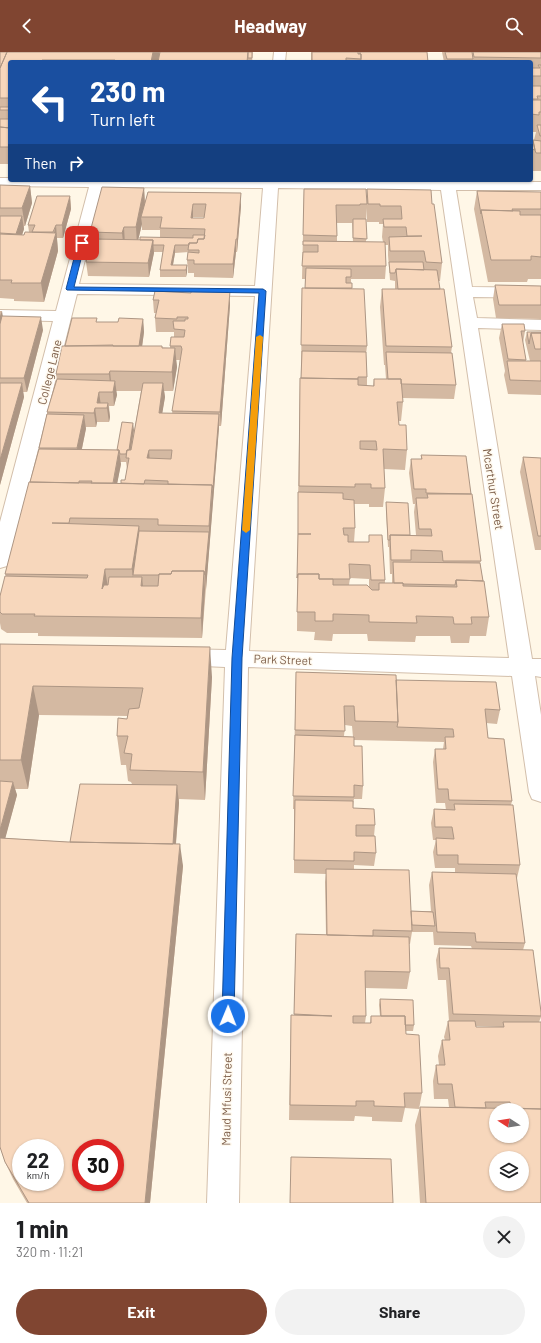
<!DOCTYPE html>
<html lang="en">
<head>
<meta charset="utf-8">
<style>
  :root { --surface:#fff; --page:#f2f2f2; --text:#202124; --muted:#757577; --accent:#804531 }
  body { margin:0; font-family:Barlow,sans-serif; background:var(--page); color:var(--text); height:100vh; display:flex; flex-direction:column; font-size:15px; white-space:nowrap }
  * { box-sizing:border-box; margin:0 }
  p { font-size:13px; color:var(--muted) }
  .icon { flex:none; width:22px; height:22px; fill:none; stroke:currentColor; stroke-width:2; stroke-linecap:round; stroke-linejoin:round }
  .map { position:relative; height:1151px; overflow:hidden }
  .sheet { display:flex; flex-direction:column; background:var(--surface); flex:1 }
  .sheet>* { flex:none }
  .guide { position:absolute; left:8px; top:8px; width:525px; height:122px; border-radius:4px; box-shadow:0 1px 3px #0004; background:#1a4fa0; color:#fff; overflow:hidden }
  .needle { width:26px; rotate:282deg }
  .buttons { position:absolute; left:489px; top:1051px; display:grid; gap:8px }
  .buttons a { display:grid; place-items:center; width:40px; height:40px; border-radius:50%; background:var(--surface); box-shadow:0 1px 3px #0004; font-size:20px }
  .speed { position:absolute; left:12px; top:1087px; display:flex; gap:8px; font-size:20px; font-weight:700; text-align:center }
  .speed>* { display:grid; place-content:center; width:52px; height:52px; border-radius:50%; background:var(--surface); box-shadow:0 1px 3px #0004; line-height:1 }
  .speed small { font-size:10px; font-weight:400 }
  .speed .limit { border:6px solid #d22; background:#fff; color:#111 }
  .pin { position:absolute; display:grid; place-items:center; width:34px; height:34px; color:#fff; margin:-17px; border-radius:8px; box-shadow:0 2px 6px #0006 }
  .me { position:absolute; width:44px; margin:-22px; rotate:1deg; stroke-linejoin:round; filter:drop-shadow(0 0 3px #0008) }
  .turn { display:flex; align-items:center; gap:14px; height:84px; padding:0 16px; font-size:18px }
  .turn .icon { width:52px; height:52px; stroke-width:2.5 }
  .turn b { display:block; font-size:28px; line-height:34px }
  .then { display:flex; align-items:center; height:38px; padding:0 16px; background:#0003; gap:8px; font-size:15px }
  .round { display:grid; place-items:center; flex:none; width:42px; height:42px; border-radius:21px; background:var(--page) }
  .headline { display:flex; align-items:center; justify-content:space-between; height:68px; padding:0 16px }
  h1 { font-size:24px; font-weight:700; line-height:30px }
  .cta { display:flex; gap:8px; margin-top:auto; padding:8px 16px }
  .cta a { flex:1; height:46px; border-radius:24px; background:var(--accent); color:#fff; font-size:16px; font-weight:700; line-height:46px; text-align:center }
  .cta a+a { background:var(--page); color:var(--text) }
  header { display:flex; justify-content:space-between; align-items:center; height:52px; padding:0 16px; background:var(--accent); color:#fff; font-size:18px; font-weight:700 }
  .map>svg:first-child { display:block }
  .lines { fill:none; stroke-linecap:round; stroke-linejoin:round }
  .minor-casing { stroke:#d3bfab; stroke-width:2 }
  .minor { fill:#fff; fill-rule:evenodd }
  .wall { fill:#d4b9a2; fill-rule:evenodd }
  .shaded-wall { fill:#ad9684 }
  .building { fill:#f7d7bc; stroke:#ad9684; fill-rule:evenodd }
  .route { fill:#1a73e8; stroke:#114b97 }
  .slow { fill:#f59e0b }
  .labels { text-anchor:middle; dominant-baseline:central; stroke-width:3; stroke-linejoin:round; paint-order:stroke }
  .street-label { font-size:12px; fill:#7c5d48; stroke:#fffaf0 }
</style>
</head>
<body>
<header><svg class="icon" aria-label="back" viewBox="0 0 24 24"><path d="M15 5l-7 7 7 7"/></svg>Headway<svg class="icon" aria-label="search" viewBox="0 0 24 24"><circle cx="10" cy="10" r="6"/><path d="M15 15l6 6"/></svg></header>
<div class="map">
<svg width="541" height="1151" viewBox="0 0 541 1151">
  <rect width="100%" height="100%" fill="#fff7e7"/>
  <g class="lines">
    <g class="minor-casing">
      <path id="minor" d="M274 0H286L285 10H273Z
        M0 126H10V128L541 130V138H456L472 235 541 236V246L473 245 477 266 541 268V278L478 276 532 607H541V625L535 624 541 663V750L532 747 529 740 512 624 248 615 239 1151H207L225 615 181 613 173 611 170 605 173 599 181 597 226 598 255 244 77 242 10 509 7 514 0 516V470L53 269 0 268V258L56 259 89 135 0 134ZM103 135 263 136 255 234 79 232ZM278 136 441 138 509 606 249 599Z"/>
    </g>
    <use href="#minor" class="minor"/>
  </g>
  <path class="wall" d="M0 0H253L252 10H10V112H0Z
    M311 0H427L428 10H306H311Z
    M442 0H541V119H533L532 117V118H531V81L533 88H534L536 80H531V10H444Z
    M0 133 30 134 32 151 25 174H24V177L22 183H24L29 180 28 173 70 144 71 157 63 186H57V188L58 199 44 250 14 249V247L0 246Z
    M144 136 145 150 148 140 241 154 237 200H236L233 226 194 225V221H188L187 208 189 200 175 201 173 213H187V220L186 225H160V218L163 200H154L149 225 88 224 86 210 91 189 90 180ZM193 165H204V166H193ZM142 172V178H160V186L138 188Z
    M304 137 367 151V137L432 152 442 211 440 229H438L440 237 452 295 451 301 456 333 454 347 402 346 403 350 401 369H399V373L407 398 405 418 384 417 385 436 383 455H369V452H354L355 476 354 490H369V483L385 528V531H392V522H390L389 495H388L386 458V450L410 483H416L414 460 415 452H413L409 421 411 407H421V403L471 442 481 509 480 511 489 565 486 584H470L469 591H451L450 584H416L415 590 368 589 367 582H333L332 589 314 588 315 580 297 579 298 454 300 326H301L302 236H305V227H302ZM366 156 367 170H379V172H383L382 185 383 190H366ZM337 171H352L353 190 337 189ZM385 193H388V203L390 228 395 229V237H382L380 255 384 313H385L386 327H374L373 334H367V325L366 302 367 294 352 236 351 231V227H385L386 214ZM350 526 369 527V536L349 533Z
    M477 139 541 140V227H528L527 230H488L474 157Z
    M495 233 541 234V267L496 266 493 247Z
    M155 239 230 253 221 374H219L202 586 38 584V581H7L1 577 0 571V544L6 524 5 522 39 397V396L47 362V360L56 328V322L65 294 98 270H118L143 267 144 280 142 294 170 296V294L174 285V280H156L155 266 156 261H154L153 248ZM176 308H180L172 362 162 361 165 345 164 339H173L177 315ZM116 339H141L131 398 134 378 117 398 82 397 86 375H96L97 370H109L110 365 109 354H114L117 343ZM120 410H126L127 417 125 428 121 431H117L121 412Z
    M0 259H2V264L43 278 27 340H23L24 345 0 433Z
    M502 272 525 279 523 291 526 308V309H530L525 288 527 280H541V343L508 342 504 323 505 319 499 286Z
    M523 405 541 406V498H535L520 420Z
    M0 592 212 625 205 748 179 747V751L176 792 183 814 150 1151H27L13 1127 5 1110 0 1095ZM39 663 128 664 127 667 117 684 121 713H126L128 729 131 730 132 732 70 790 5 786 17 743 15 737H28Z
    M296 620 396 628 500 658 497 672 486 671 488 686 512 749 511 753 520 813 517 826H516L525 891 523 898 541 960V965L539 970 541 1151H420L415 1073 420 1055H449L448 1047H434L433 1029 436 1013H439L438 1004 442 988H445L444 985 448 969H449L446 928H438L436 908 439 896 472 897 471 894 434 893 433 880H412L410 892H409L410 920 407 937 365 936 366 964 365 971H370L371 964H380L379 953 380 947 414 973 413 979H405L406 982 422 1041 419 1057 405 1056 402 1070 372 1069V1065L355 1064 354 1069 289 1068 291 963H294L296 882 326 883 325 830 326 822 294 821V757H293ZM345 673 352 674 353 685 344 684ZM354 688 444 690 443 697H435L433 710 436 751H445L446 758 434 757 431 771 433 788H436L433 800 435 816H455V821L432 820 429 833 431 859H411L354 817V813L374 814 376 801 374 784 375 773 353 756 354 747H362L363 734 354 694ZM476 974 501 975H476Z"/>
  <path class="shaded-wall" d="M153 0H160L158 10H151Z
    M30 134 32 151 25 174 22 156Z
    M144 136 145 154 141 165 142 172 137 193 136 175Z
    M241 141V154L237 200V187Z
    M70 144 71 157 63 186 62 173Z
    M193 152V165L192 177 191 166Z
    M22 164 24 177 18 195 16 182Z
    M56 173 58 199 44 250 41 231Z
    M124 175 125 193 124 199 122 181Z
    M236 187V200L233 226V212Z
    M153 188 154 201 149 225 148 211Z
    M175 193V201L172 218 171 213Z
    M187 213V220L186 225V218Z
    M230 239V253L221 374 220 360Z
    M2 259 5 278 0 294V264Z
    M41 265 43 278 27 340 24 326Z
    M143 267 144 280 140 310 138 296Z
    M175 296 177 315 173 339 172 320Z
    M110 319 112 339 111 341 109 322Z
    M115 329 117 343 114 354 113 340Z
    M22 331 24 345 0 433V408Z
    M163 331 165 345 160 375 159 361Z
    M99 340 101 354 97 351Z
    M108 351 110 365 109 370 107 356Z
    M95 356 97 370 96 375 94 361Z
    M219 362V376L206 538 205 523 209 481V474Z
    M84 363 86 377 79 410 77 396Z
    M133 371 134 378 129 408 128 402Z
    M119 398 121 412 114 448 113 434Z
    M149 398 150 412 147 406Z
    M139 474 141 493 133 523 134 537 132 517Z
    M105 517 108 536 102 537Z
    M204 519 205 538 202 586 201 566Z
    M142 525 144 544 141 534Z
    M210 595 212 625 205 748 203 720Z
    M33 634 39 663 28 737 21 708Z
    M13 730 17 743 0 806V778Z
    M177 733 179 751 174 814 172 795Z
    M180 792 183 814 150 1151H145Z"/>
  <path class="building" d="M0 0H7L0 16Z
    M7 0H153L151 10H114L115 8H42L41 10H10V46H0V16Z
    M160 0H248L247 10H158Z
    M248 0H252V6H248Z
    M312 0H358V2H361V7L346 6V10H306H312Z
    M360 0H427L428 10H361V2H360Z
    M445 0H472L473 7H447Z
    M473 0H541V6L474 5Z
    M538 13H541V24H531V16H540Z
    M531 34H541V44H537L538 47H531Z
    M531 48H541V60H539V63L531 62Z
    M0 55H10V58H0Z
    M0 67H10V76L0 75Z
    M537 73H541V84H540Z
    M0 75 10 76V95H0Z
    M531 81 535 98 531 97Z
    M533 88 541 89V101H536L535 98Z
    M0 133 30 134 22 156H0Z
    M102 135 144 136 136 175H124L122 181 90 180Z
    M304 137H366L367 152H360V153H336L337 184 303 183Z
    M367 137 431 138 432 152H434L442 211 426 210 424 199H390L389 185 422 184H407L406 175H384L383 167H402L401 154H380V152H368Z
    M477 139 541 140V157H512L513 159 481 158V162Z
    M148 140 241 141 237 187H236L233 212H194V208H187L188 200 199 201V198H188L189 191H197L198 187H204L205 177 160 176 162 165H141ZM193 152H206L204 166H191Z
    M37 144H70L62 173H56L53 180H32L35 173H28Z
    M481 158 520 159V163H541V205L531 204V208H491Z
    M0 164H22L16 182 0 181Z
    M353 167H366L367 187 353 186Z
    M25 180 56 181 41 231H11L12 228H0V182L24 183Z
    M193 183H205L204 187H198L197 191H189V193H175L171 213H187L186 218H160L164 193H153V188H140V185L193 186Z
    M92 187 153 188 148 211 86 210Z
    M303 189 385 190 386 214H302L303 200H318V193H303Z
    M389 210H423L424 218 396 217 395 221H390Z
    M306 216 351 217V225H346V231H352V236H305Z
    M396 217 437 218 440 237H398Z
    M495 233 541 234V253H499Z
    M302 236 364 237 367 294 301 293Z
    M382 237H444L452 295 386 294Z
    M155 239 191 241V239H230L220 360 172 359 182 297 181 294H170L171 285H184L185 278 174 277 173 269H185V267H188V265H177V267L155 266 159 248H153Z
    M2 264 41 265 24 326H0V272Z
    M72 266H97L96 270H118L119 266 143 267 139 294H113V293L65 294Z
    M502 272H524L525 279H521L526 308 508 307Z
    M527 280H541V281H531L529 292Z
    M531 281H541V297H535Z
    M62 294H162V296H175L172 320 110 319 109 322H56Z
    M302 299 366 300 367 325H358V327L301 326Z
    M386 300 452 301 456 333 401 332V327H388Z
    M507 309H541V329L510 328Z
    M300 326 358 327V333L374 334V327H401L403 350H397L399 373H406L407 398 383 397 385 436H371V432H355V435L299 434ZM360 389H376L377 398 360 397Z
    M57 327 115 329 113 340H99L97 351H108L107 356H95L94 361 47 360Z
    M0 331H22L0 408Z
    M143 331H163L159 361 219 362 213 436 212 433 168 432V429L145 428 144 432 121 431V428H125L129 406H126L127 398H131ZM149 398H172L171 407 147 406Z
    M47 362 84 363 77 396H39Z
    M122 370 133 371 129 398H127L126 402H120L119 398H117Z
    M39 397 119 398 113 431H91L92 429H79V431L30 430Z
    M421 403 466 404 471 442 426 441V437H414L411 407H422Z
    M523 405 541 406V484H538Z
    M29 430 212 433 209 474 158 473V467L70 466 69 471H52L139 474 132 517H105L102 537 104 533H108L109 525H142L141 534H158L159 522H171L172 519H204L201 566 34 564 35 562H2L0 560V544L5 524 87 526 88 523 5 522Z
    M298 440 343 441V447L354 448 355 476H343L344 483H348V490H369V483H382L385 528H371L370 513 349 512 350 527H319V522H298L297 526 298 482H311H298Z
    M427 442H472L481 509H443L442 499 411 498V508H391L390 483 432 484 431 477H419L416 446H428Z
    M386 450 408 451 410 483H390V488H388Z
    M139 479 209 480 205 523 204 519H172L171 522H159V523H133Z
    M393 510 480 511 483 529 456 528 455 533 403 532V531H394Z
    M298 522H319V527H333V533H367L372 538H379V531H403V534L457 535 456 528 484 529 489 565H471L472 572H454L453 565 416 564 417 571 369 570V563L333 562V569H315V560H297Z
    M0 592 210 595 203 720 130 718 132 702 124 701 128 684H117L118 666 127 667 129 657 139 656 143 636 33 634 21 708H0Z
    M296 620 396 623 398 670 355 669 354 654H344L345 679 295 678Z
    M396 628 496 630 500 658 485 657 488 686 504 687 512 749 449 748 448 737H438L435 697H446L445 685H454L453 677 397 675 398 670Z
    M295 683 354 685V694H362L363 734 354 733V745L293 744Z
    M0 729 13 730 0 778Z
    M80 732 177 733 173 792 70 790Z
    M295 748 353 749V756L374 757 375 773H356V784H375L376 801 354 800V809L294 808Z
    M454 752 513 753 520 813 458 812V803H437L436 786 454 787 452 775H435L434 757 455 758Z
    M0 786 68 790 180 792 145 1151H29L5 1110 0 1095ZM21 1096H55V1130H21ZM81 1096H115V1130H81Z
    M326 817 409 818 412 879 373 878V884L327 883Z
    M432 820 516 822 525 891 476 890 475 881 437 880Z
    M411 859 433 860 435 874 412 873Z
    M296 882 409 885 410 920 365 919 366 964H353V971H371V964H405L406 982 419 983 422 1041H404L405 1055 374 1054V1049H356V1054L290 1053 291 963 332 964 294 962Z
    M439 896 533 898 541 960V964L453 962 449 916H440Z
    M380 947 413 948 414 973H405V964H381Z
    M448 969H475L476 975H504L503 970H541V1057L511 1056 510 1050H485L486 1056 455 1055 452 1032H438L436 1013H445L442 988H450Z
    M420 1055 541 1057V1151H426ZM496 1058H522V1084H496ZM496 1106H522V1132H496Z
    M291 1105 391 1107 393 1151H290Z"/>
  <path class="route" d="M82 189 85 191 74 235 263 237 266 239 242 606 234 964 232 968 228 970 224 968 222 964 232 606 259 241 67 238 66 237 78 191Z"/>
  <path class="slow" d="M260 283 263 285 250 478 246 481 242 478 256 285Z"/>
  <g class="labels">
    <g class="street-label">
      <text transform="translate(49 320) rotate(-76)">College Lane</text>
      <text transform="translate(494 437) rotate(81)">Mcarthur Street</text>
      <text transform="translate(283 607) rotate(2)">Park Street</text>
      <text transform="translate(226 1047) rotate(-89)">Maud Mfusi Street</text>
    </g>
  </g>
</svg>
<div class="buttons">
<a><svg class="needle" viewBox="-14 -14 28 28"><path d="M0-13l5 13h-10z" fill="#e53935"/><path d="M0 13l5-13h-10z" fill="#757577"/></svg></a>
<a><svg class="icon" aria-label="layers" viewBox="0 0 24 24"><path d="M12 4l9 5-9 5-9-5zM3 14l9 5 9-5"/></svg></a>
</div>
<div class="speed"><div>22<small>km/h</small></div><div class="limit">30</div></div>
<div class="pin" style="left:82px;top:191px;background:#d93025"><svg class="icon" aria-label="arrive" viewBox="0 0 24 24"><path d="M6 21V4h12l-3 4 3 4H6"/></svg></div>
<svg class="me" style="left:228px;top:964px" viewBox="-20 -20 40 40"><circle r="17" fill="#1a73e8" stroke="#fff" stroke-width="3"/><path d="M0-11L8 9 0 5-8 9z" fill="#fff"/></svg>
<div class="guide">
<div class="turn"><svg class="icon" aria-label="left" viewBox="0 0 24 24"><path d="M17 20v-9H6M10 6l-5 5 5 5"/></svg><div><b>230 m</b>Turn left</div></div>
<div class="then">Then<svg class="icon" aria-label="right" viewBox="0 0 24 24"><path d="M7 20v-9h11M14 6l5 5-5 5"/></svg></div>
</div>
</div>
<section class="sheet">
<div class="headline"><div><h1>1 min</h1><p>320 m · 11:21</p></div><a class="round"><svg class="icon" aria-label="close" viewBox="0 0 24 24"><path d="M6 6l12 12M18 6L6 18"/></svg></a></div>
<div class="cta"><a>Exit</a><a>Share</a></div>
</section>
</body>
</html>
